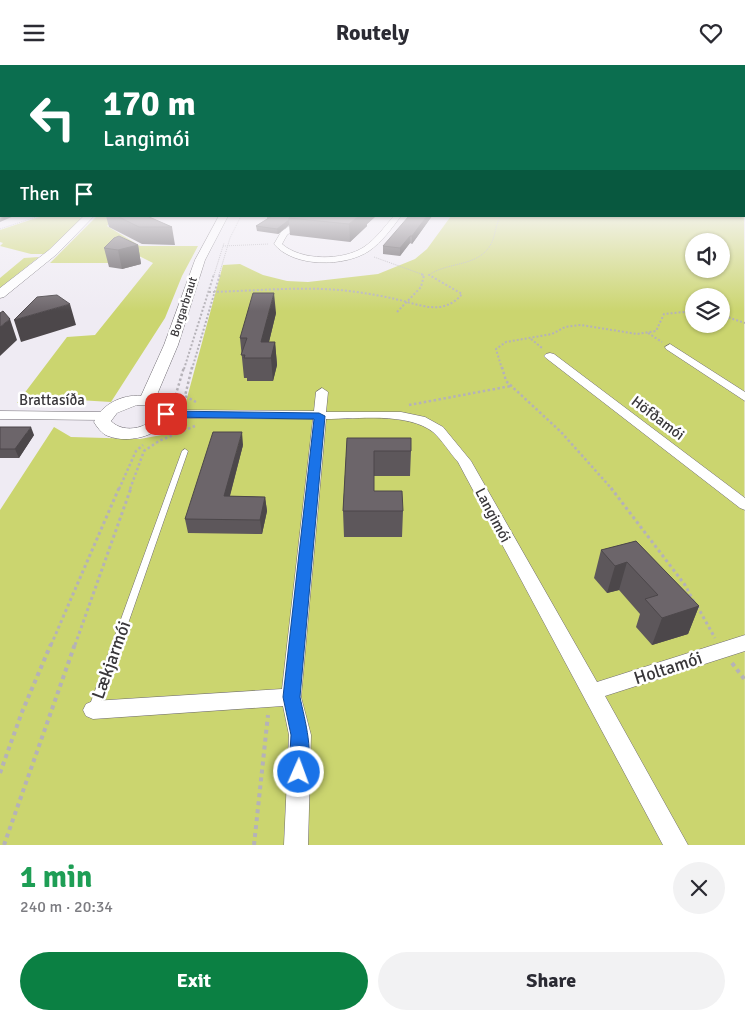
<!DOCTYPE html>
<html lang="en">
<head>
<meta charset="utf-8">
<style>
  :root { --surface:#fff; --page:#f2f2f3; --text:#2b2b33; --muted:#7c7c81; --accent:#0b8043 }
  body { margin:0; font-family:Signika,sans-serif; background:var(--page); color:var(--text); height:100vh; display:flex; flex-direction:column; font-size:19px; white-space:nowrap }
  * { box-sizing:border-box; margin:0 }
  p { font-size:16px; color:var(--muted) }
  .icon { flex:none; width:28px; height:28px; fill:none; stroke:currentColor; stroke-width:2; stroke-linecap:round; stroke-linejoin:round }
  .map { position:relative; height:780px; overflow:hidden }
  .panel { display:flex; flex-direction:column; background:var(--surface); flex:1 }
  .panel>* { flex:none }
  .banner { position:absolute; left:0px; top:0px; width:745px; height:152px; box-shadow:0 1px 4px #0004; background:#0b6e4f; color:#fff; overflow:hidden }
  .tools { position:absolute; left:685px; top:168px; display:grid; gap:10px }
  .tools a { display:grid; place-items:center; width:45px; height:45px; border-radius:50%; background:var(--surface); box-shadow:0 1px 4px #0004; font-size:25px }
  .pin { position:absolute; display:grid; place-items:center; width:42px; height:42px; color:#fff; margin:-21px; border-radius:10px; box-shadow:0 2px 8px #0006 }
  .me { position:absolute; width:55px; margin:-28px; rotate:2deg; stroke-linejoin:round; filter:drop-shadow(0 0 4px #0008) }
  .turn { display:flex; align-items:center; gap:18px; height:105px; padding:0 20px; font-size:22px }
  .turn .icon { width:65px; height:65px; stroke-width:2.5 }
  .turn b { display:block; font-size:35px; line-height:42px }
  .then { display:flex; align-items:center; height:48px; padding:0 20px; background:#0003; gap:10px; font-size:19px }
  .round { display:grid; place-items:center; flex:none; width:52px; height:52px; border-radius:26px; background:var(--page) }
  .headline { display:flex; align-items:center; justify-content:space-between; height:85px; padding:0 20px }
  h1 { font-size:30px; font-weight:700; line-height:38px; color:#1e9e55 }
  .action { display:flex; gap:10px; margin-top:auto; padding:10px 20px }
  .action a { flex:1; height:58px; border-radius:30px; background:var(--accent); color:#fff; font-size:20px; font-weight:700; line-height:58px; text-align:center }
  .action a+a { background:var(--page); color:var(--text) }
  header { display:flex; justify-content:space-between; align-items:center; height:65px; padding:0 20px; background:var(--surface); font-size:22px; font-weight:700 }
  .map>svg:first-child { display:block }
  .green { fill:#cbd56f; fill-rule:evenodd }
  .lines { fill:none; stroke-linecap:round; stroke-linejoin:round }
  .service-casing { stroke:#6f6b72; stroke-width:1 }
  .minor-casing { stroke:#6f6b72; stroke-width:1 }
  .tertiary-casing { stroke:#6f6b72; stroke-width:1 }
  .path-far4 { stroke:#b5b2b8; stroke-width:1; stroke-dasharray:1 1; stroke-linecap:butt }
  .path-far3 { stroke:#b5b2b8; stroke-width:2; stroke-dasharray:2 2; stroke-linecap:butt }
  .path-far2 { stroke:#b5b2b8; stroke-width:2.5; stroke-dasharray:2.5 2.5; stroke-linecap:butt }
  .path-far1 { stroke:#b5b2b8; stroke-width:3; stroke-dasharray:3 3; stroke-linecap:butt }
  .path { stroke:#b5b2b8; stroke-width:4; stroke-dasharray:4 4; stroke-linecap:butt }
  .service { fill:#fff; fill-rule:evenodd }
  .minor { fill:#fff; fill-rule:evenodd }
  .tertiary { fill:#fff; fill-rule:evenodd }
  .wall { fill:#5d575b }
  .shaded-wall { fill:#4c474a }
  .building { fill:#6c656a; stroke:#4c474a }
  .route { fill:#1a73e8; stroke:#114b97 }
  .labels { text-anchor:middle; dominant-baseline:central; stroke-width:5; stroke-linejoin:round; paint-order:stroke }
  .far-street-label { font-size:12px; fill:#39373a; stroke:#fff }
  .street-label { font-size:15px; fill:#39373a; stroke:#fff }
  .near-street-label { font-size:18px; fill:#39373a; stroke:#fff }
</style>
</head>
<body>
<header><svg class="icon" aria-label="menu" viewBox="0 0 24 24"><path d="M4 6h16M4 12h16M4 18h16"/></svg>Routely<svg class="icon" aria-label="heart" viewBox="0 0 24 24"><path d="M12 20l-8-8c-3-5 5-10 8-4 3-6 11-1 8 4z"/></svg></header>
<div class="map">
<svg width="745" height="780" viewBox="0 0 745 780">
  <rect width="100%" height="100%" fill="#efebf3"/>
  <path class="green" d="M744 137 745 780H0V445L54 362 71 372 140 374 167 369 181 355 223 200 240 199 263 210 287 216 308 217 378 209 415 194 427 184 451 151H744ZM694 176H721V204H694ZM694 231H721V259H694Z
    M42 151 80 152V156L45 189H31L0 181 3 178 0 177V165Z
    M97 151H115L107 161 140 181H198L182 211 165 253 111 337 78 335 17 338 67 272 95 270 153 198 139 191 112 198H50Z
    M39 192 0 223V213L24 193Z"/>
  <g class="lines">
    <g class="service-casing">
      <path id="service" d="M185 384 188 386 98 645 97 648 93 650 89 648 88 645 182 386Z"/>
    </g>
    <g class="minor-casing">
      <path id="minor" d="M303 151H311L287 170 282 179C301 196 343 196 364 182 376 174 384 162 394 151H401C392 163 382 177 369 186 345 202 294 203 274 179L281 167Z
        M670 279 745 327V336L666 284 665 282Z
        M550 288 554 289 745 433V445L740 443 546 293 544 291 546 289Z
        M322 323 328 327 326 347H401L425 352 443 362 471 396 597 617 745 570V586L605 631 688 780H663L458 397C450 388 442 375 433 367 407 347 357 354 326 354L301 632 311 670 308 780H284L289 670 283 641 93 654 86 651 83 645 86 639 93 636 282 624 313 354 166 353 160 349 166 345 314 346 316 327Z
        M0 346 104 347 110 351 104 355 0 354Z"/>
    </g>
    <g class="tertiary-casing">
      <path id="tertiary" d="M84 151H94L57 189 4 232 0 233V223L49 185Z
        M219 151H228L205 195 178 280 156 332C163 334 169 337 174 343 168 369 131 380 108 371 102 369 97 362 94 357 101 340 122 329 141 331L164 280 195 195ZM137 340 153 341 158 345C153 363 124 370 111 356L117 348Z"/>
    </g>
    <path class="path-far4" d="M0 164 39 151
      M223 181 269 179
      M374 192 424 210
      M214 210 224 178
      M219 210 230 173 241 151
      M429 210C446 198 472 201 486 186 497 174 494 160 501 151"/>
    <path class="path-far3" d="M209 227C258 226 309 220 357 227 370 229 383 231 395 234 419 239 443 252 462 229L429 210 431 209
      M397 247 421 222 424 210 420 209
      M721 250 745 258
      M648 268 662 277
      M531 274 542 283
      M184 304 214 209
      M192 304 220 209
      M502 304 496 284 506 277 552 269 565 262 581 260 637 269 656 266 664 249 694 246"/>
    <path class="path-far2" d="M192 302 185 331 196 337
      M502 302 506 316 561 367 612 424
      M178 335 176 329 184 302
      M409 340 511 321
      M169 365 181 362
      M119 424 136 386 143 380
      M130 424 144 386 159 376 195 361"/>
    <path class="path-far1" d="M611 423 685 520 694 537
      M697 541 715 573
      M51 580 119 423
      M75 580 131 423"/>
    <path class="path" d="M732 598 745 615
      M0 708 22 647 51 579
      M4 780 75 579
      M254 780 268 650"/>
    <use href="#service" class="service"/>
    <use href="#minor" class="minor"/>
    <use href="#tertiary" class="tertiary"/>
  </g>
  <path class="wall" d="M106 151H147L172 162 175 180 142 179 109 162Z
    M267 151H376L367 159V161L350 177 290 170 289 160 278 169 257 166 256 161 267 154Z
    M432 151 412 179 410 178 400 191 383 189V181Z
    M138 180 141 199 122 204 109 202 104 183Z
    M276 248 269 277H275L277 300 273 316H247V313H244L240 273Z
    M0 362 34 370 19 393H0Z
    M347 373 411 386 410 411H374V426L403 446 402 472H344L343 446Z
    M243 380 230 431 265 432 267 446 262 469 188 468 185 454Z
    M636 476 699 541 688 569 652 580 636 562 640 549 619 525 607 528 594 513 601 485Z"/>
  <path class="shaded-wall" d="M0 142H1V151H14L0 157Z
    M359 151H376L367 159V161L350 177 349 159Z
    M427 151H432L412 179V171Z
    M289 155V160L278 169 277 164Z
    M410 171V178L400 191V183Z
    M138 180 141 199 122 204 118 185Z
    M274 228 276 248 265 293 261 277Z
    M70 239 76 260 21 277 14 255Z
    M10 254 17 275 0 291V262Z
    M275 277 277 300 273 316 271 293Z
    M31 362 34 370 19 393 15 384Z
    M242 367 243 380 226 445 224 431Z
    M265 432 267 446 262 469 260 455Z
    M627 497 619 525 607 528 615 501Z
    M699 541 688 569 652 580 662 553Z"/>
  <path class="building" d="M117 151H147L172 162H139Z
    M272 151H291L289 153V155L277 164 256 161Z
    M291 151H359L349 159 289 153Z
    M409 151H427L412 171H410L400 183 383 181Z
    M119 171 138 180 118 185 104 183 114 173Z
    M253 228H274L261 277H275L271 293H244L245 290H241L247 273H240Z
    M57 230 70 239 14 255 37 232Z
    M3 246 10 254 0 262V248Z
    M0 362H31L15 384H0Z
    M213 367H242L224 431 265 432 260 455 185 454Z
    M347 373H411V386H374V426H402L403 446H343Z
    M636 476 699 541 662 553 645 534 658 530 627 497 615 501 601 485Z"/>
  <linearGradient id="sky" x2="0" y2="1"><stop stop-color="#89c5ee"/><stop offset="0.55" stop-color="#f8f6fa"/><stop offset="1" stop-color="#f8f6fa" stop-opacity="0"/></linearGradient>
  <rect width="745" height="246" fill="url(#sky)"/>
  <path class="route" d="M166 346 319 348 325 351 300 632C305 656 315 690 305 713L299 716 292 713 289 707 291 670 283 632 314 354 162 352 161 349Z"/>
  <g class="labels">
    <g class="far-street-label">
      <text transform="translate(184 242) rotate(-72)">Borgarbraut</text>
    </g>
    <g class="street-label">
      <text x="52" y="335">Brattasíða</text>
      <text transform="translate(658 353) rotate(37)">Höfðamói</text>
      <text transform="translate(493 450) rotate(62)">Langimói</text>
    </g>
    <g class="near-street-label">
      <text transform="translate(111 595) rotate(-70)">Lækjarmói</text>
      <text transform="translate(668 603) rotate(-18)">Holtamói</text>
    </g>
  </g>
</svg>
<div class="tools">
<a><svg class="icon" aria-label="sound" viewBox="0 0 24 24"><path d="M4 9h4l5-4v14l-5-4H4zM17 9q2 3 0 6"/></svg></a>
<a><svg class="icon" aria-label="layers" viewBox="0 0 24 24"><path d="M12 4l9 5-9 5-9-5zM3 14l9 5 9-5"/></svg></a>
</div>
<div class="pin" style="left:166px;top:349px;background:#d93025"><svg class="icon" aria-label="arrive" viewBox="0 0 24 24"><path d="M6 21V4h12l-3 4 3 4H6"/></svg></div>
<svg class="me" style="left:299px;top:707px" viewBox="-20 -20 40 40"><circle r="17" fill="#1a73e8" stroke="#fff" stroke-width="3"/><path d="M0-11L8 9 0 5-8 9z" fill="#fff"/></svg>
<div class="banner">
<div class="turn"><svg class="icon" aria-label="left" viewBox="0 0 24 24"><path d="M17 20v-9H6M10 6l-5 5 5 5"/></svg><div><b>170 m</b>Langimói</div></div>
<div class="then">Then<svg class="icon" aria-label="arrive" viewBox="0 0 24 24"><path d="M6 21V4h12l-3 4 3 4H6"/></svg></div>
</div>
</div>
<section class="panel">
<div class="headline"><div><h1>1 min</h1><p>240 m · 20:34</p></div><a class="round"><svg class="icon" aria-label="close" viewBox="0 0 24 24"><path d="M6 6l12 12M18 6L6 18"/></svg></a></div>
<div class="action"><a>Exit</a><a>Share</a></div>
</section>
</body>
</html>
